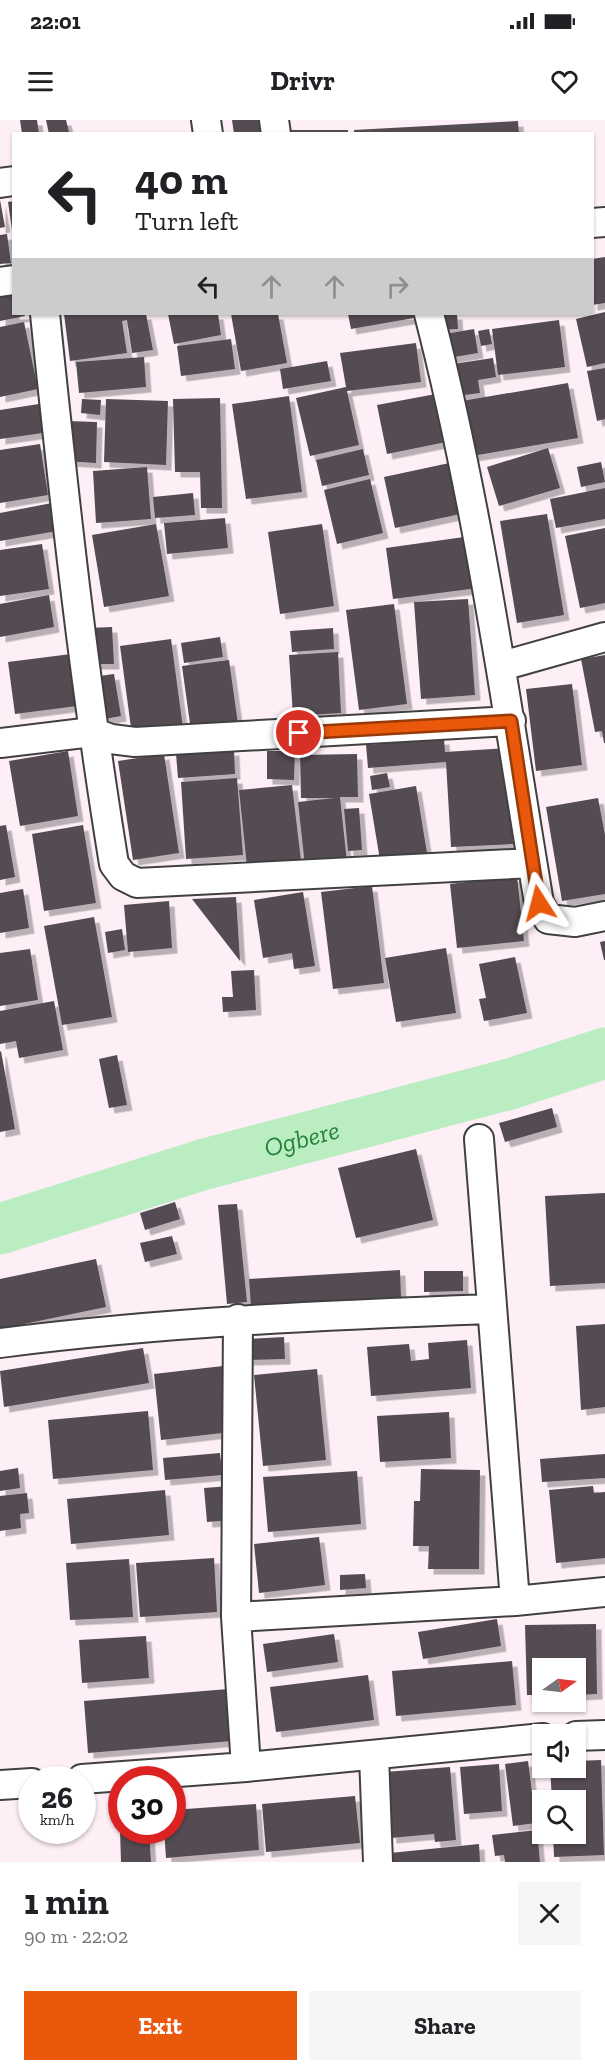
<!DOCTYPE html>
<html lang="en">
<head>
<meta charset="utf-8">
<style>
  :root { --surface:#fff; --page:#f6f6f6; --text:#202124; --muted:#757577; --accent:#ea580c }
  body { margin:0; font-family:"Zilla Slab",serif; background:var(--page); color:var(--text); height:100vh; display:flex; flex-direction:column; font-size:22px; white-space:nowrap }
  * { box-sizing:border-box; margin:0 }
  p { font-size:20px; color:var(--muted) }
  .icon { flex:none; width:33px; height:33px; fill:none; stroke:currentColor; stroke-width:2; stroke-linecap:round; stroke-linejoin:round }
  .map { position:relative; height:1742px; overflow:hidden }
  .details { display:flex; flex-direction:column; background:var(--surface); flex:1 }
  .details>* { flex:none }
  .top-card { position:absolute; left:12px; top:12px; width:582px; height:183px; border-radius:0px; box-shadow:0 2px 4px #0004; background:#fff; color:var(--text); overflow:hidden }
  .needle { width:39px; rotate:76deg }
  .controls { position:absolute; left:532px; top:1538px; display:grid; gap:12px }
  .controls a { display:grid; place-items:center; width:54px; height:54px; border-radius:0px; background:var(--surface); box-shadow:0 2px 4px #0004; font-size:30px }
  .speed { position:absolute; left:18px; top:1646px; display:flex; gap:12px; font-size:30px; font-weight:700; text-align:center }
  .speed>* { display:grid; place-content:center; width:78px; height:78px; border-radius:50%; background:var(--surface); box-shadow:0 2px 4px #0004; line-height:1 }
  .speed small { font-size:15px; font-weight:400 }
  .speed .limit { border:9px solid #d22; background:#fff; color:#111 }
  .pin { position:absolute; display:grid; place-items:center; width:51px; height:51px; color:#fff; margin:-26px; border:3px solid #fff; border-radius:50%; box-shadow:0 2px 6px #0007 }
  .me { position:absolute; width:66px; margin:-33px; rotate:351deg; stroke-linejoin:round; filter:drop-shadow(0 0 4px #0008) }
  .turn { display:flex; align-items:center; gap:21px; height:126px; padding:0 24px; font-size:27px }
  .turn .icon { width:78px; height:78px; stroke-width:2.5 }
  .turn b { display:block; font-size:42px; line-height:51px }
  .lanes { display:flex; align-items:center; height:57px; padding:0 24px; background:#0003; justify-content:center; gap:30px; direction:ltr }
  .lanes .off { opacity:.35 }
  .round { display:grid; place-items:center; flex:none; width:63px; height:63px; border-radius:0px; background:var(--page) }
  .overview { display:flex; align-items:center; justify-content:space-between; height:102px; padding:0 24px }
  h1 { font-size:36px; font-weight:700; line-height:45px }
  .cta { display:flex; gap:12px; margin-top:auto; padding:12px 24px }
  .cta a { flex:1; height:69px; border-radius:0px; background:var(--accent); color:#fff; font-size:24px; font-weight:700; line-height:69px; text-align:center }
  .cta a+a { background:var(--page); color:var(--text) }
  .status { display:flex; justify-content:space-between; align-items:center; height:42px; padding:0 30px; background:var(--surface); direction:ltr }
  .status svg { height:16px; fill:currentColor }
  header { display:flex; justify-content:space-between; align-items:center; height:78px; padding:0 24px; background:var(--surface); font-size:27px; font-weight:700 }
  .map>svg:first-child { display:block }
  .lines { fill:none; stroke-linecap:round; stroke-linejoin:round }
  .river { stroke:#baeec2; stroke-width:51 }
  .building { fill:#544b53; filter:url(#shadow) }
  .minor-casing { stroke:#404040; stroke-width:32 }
  .minor { stroke:#fff; stroke-width:28 }
  .route-casing { stroke:#983908; stroke-width:15 }
  .route { stroke:#ea580c; stroke-width:10 }
  .labels { text-anchor:middle; dominant-baseline:central; stroke-width:6; stroke-linejoin:round; paint-order:stroke }
  .water-label { font-size:26px; font-style:italic; fill:#258239; stroke:#fff }
</style>
</head>
<body>
<div class="status"><b>22:01</b><svg viewBox="0 0 49 12"><path d="M0 12V9h3v3zM5 12V6h3v6zM10 12V3h3v9zM15 12V0h3v12zM26 1h20v11H26zM47 4h2v5h-2z"/></svg></div>
<header><svg class="icon" aria-label="menu" viewBox="0 0 24 24"><path d="M4 6h16M4 12h16M4 18h16"/></svg>Drivr<svg class="icon" aria-label="heart" viewBox="0 0 24 24"><path d="M12 20l-8-8c-3-5 5-10 8-4 3-6 11-1 8 4z"/></svg></header>
<div class="map">
<svg width="605" height="1742" viewBox="0 0 605 1742">
  <defs>
    <filter id="shadow"><feDropShadow dx="5.5" dy="5.5" stdDeviation="0" flood-color="#0004"/></filter>
  </defs>
  <rect width="100%" height="100%" fill="#fdeff5"/>
  <g class="lines">
    <path class="river" id="s1" d="M0 1109 205 1044 510 964 605 933"/>
  </g>
  <path class="building" d="M20 0H37L39 14H22Z
    M46 0H66L69 12 49 14Z
    M232 0H269L271 14H234Z
    M518 1 519 14H354V10Z
    M282 10H348V14H283Z
    M0 80 5 107 0 108Z
    M14 81V110H12L8 82Z
    M7 114 11 143 0 144V115Z
    M605 137V183L592 185V139Z
    M14 174V194H24L25 196 0 201V176Z
    M605 192V243L587 247 576 199Z
    M64 194H146L153 230 132 233 127 200 122 201 127 233 70 241Z
    M168 194H218L221 215 174 224Z
    M231 194H278L287 243 241 251Z
    M348 194H413L414 198 351 209Z
    M432 194H457L458 209 434 210Z
    M559 200 565 247 498 255 492 209Z
    M24 202 38 269 0 277V207Z
    M474 209 478 233 443 239 439 215Z
    M489 209 492 224 481 226 478 211Z
    M231 219 235 249 181 256 177 226Z
    M416 223 421 262 347 271 359 325 310 336 296 278 346 267 340 233Z
    M144 237 146 267 79 273 76 242Z
    M493 238 496 257 478 260 480 273 457 276 453 244Z
    M327 241 331 261 283 269 280 249Z
    M605 248V299L597 301 587 251Z
    M568 263 578 318 472 336 462 281Z
    M441 273 451 321 387 334 377 285Z
    M289 276 302 372 246 379 232 284Z
    M220 278 222 388H201L200 352H175L173 279Z
    M82 279 101 280 100 295 81 293Z
    M106 279 168 281 166 345 104 342Z
    M39 284 43 313 0 319V290Z
    M67 301 97 302 96 343 65 341Z
    M40 324 48 375 0 383V330Z
    M548 328 560 368 499 386 487 347Z
    M363 329 369 355 322 366 316 340Z
    M454 342 465 393 395 408 384 357Z
    M601 342 605 362 581 367 577 347Z
    M147 347 151 399 96 403 93 351Z
    M370 359 383 413 337 424 324 370Z
    M605 368V399L556 408 550 379Z
    M193 373 195 395 155 398 153 377Z
    M52 383 57 411 0 421V393Z
    M547 394 564 495 517 503 500 401Z
    M225 398 228 428 167 434 164 403Z
    M156 404 169 476 104 487 92 415Z
    M322 404 334 486 280 494 268 412Z
    M605 408V483L580 488 565 416Z
    M471 416 478 468 393 479 386 428Z
    M42 424 49 469 0 476V430Z
    M49 475 54 507 0 517V484Z
    M468 479 475 575 421 579 414 482Z
    M394 484 407 584 359 590 346 490Z
    M112 507 114 544H90L88 508Z
    M333 508 334 529 292 532 290 511Z
    M220 517 223 537 184 543 181 523Z
    M171 519 183 608 132 615 120 526Z
    M338 532 341 593 293 596 289 535Z
    M71 534 77 586 15 594 8 542Z
    M605 535V623H604L602 611 595 612 581 539Z
    M229 540 239 611 192 618 182 546Z
    M114 554 121 596 99 600 92 557Z
    M572 564 582 645 536 651 526 569Z
    M444 619 445 632 508 628 513 724 451 727 446 642 368 648 366 625Z
    M234 630 235 654 178 658 176 634Z
    M68 631 78 696 20 706 9 641Z
    M267 631H295L294 660 267 659Z
    M164 634 179 733 133 740 118 641Z
    M357 634 358 677H340L347 742 305 746 298 682 334 678H301L300 635Z
    M387 653 390 667 372 670 370 656Z
    M237 658 243 735 186 739 181 662Z
    M292 665 302 749 248 756 239 670Z
    M416 666 428 739 381 746 369 674Z
    M598 678 605 715V774L562 781 546 687Z
    M359 688 362 730 348 731 344 689Z
    M6 705 15 757 0 760V706Z
    M83 705 96 783 44 791 32 714Z
    M517 756 524 821 457 828 450 764Z
    M372 766 384 863 333 869 321 772Z
    M23 769 29 808 0 813V773Z
    M303 772 315 846 294 849 292 833 263 838 254 780Z
    M236 777 240 841 192 779Z
    M169 781 172 828 128 832 124 785Z
    M94 797 112 897 62 905 44 806Z
    M122 809 125 830 108 833 105 812Z
    M605 821V840H604L600 822Z
    M446 828 456 893 396 902 385 838Z
    M30 829 38 880 0 886V833Z
    M515 837 527 893 484 901 479 879 486 878 479 844Z
    M254 850 256 890 223 892 222 877H233L231 851Z
    M54 881 63 930 19 938 16 921 0 924V891Z
    M1 931 15 1009 0 1012V932Z
    M117 935 127 985 109 988 99 939Z
    M552 988 557 1007 505 1022 499 1003Z
    M416 1029 433 1100 356 1118 338 1048Z
    M605 1073V1163L550 1166 545 1076Z
    M175 1082 180 1099 145 1110 140 1093Z
    M237 1084 247 1182 227 1184 218 1085Z
    M172 1116 177 1134 145 1142 140 1123Z
    M96 1139 106 1187 0 1209V1159Z
    M400 1150 401 1177 251 1187 249 1159Z
    M424 1151H463V1171L424 1172Z
    M605 1204V1287L581 1290 576 1206Z
    M284 1217 285 1239 248 1240 247 1219Z
    M467 1220 471 1268 371 1276 367 1227 409 1224 411 1241 429 1239 428 1223Z
    M143 1228 149 1263 4 1287 0 1251Z
    M223 1246 231 1312 161 1320 154 1254Z
    M317 1249 326 1340 263 1346 254 1255Z
    M148 1291 153 1350 53 1359 48 1300Z
    M449 1292 451 1338 380 1342 377 1296Z
    M220 1333 222 1355 165 1360 163 1338Z
    M605 1334V1358L542 1362 540 1339Z
    M18 1348 20 1368 0 1371V1351Z
    M421 1349 480 1350 479 1449H428L429 1426H413L414 1381H420Z
    M357 1351 361 1404 268 1412 263 1357Z
    M230 1366 232 1400 207 1402 204 1368Z
    M593 1366 594 1373 605 1372V1438L556 1443 549 1370Z
    M165 1370 169 1415 71 1424 67 1379Z
    M27 1373 29 1393 20 1394 21 1408 0 1411V1376Z
    M319 1417 325 1465 259 1473 254 1424Z
    M214 1438 217 1492 140 1497 136 1443Z
    M129 1439 133 1497 70 1500 66 1443Z
    M365 1454 366 1468 340 1470V1455Z
    M497 1499 501 1526 423 1539 418 1512Z
    M596 1504 597 1574 576 1575V1548H543V1575H527L525 1505Z
    M334 1514 338 1542 267 1552 263 1524Z
    M146 1516 149 1558 82 1563 79 1520Z
    M512 1541 516 1585 396 1596 392 1551Z
    M368 1555 374 1600 276 1612 270 1567Z
    M228 1569 232 1621 88 1633 84 1581Z
    M601 1640 604 1735 554 1737 553 1713H576V1680H552L550 1647H576V1641Z
    M528 1641 536 1703 513 1706 505 1644Z
    M499 1644 502 1691 464 1694 460 1647Z
    M450 1647 456 1720 435 1722 434 1714 391 1718 385 1652Z
    M355 1676 360 1723 266 1732 262 1684Z
    M256 1684 259 1730 166 1738 164 1710H172V1690Z
    M119 1687H122V1707H120Z
    M120 1710H149L151 1742H121Z
    M537 1710 540 1742H505L504 1735 495 1736 492 1715Z
    M479 1724 480 1742H391L390 1733Z"/>
  <g class="lines">
    <g class="minor-casing">
      <path id="minor" d="M206 0 208 14
        M274 0 276 14
        M0 63 14 61
        M592 103 605 102
        M0 162 14 160
        M45 194C64 378 84 561 114 744L123 756 137 763 532 743
        M429 194C479 388 506 585 539 783L548 799 575 802 605 796
        M502 546 605 517
        M0 623 92 612 111 619 135 622 511 601
        M479 1019 515 1481
        M238 1199 236 1497 246 1647
        M0 1223C164 1202 327 1195 492 1189
        M236 1497 515 1481 605 1472
        M576 1616 605 1615
        M374 1635 378 1742
        M82 1659 246 1647 543 1618
        M0 1665 32 1663"/>
    </g>
    <use href="#minor" class="minor"/>
  </g>
  <g class="lines">
    <g class="route-casing">
      <path id="route" d="M299 613 511 601 539 783"/>
    </g>
    <use href="#route" class="route"/>
  </g>
  <g class="labels">
    <g class="water-label">
      <text stroke="none"><textPath href="#s1" startOffset="315">Ogbere</textPath></text>
    </g>
  </g>
</svg>
<div class="controls">
<a><svg class="needle" viewBox="-14 -14 28 28"><path d="M0-13l5 13h-10z" fill="#e53935"/><path d="M0 13l5-13h-10z" fill="#757577"/></svg></a>
<a><svg class="icon" aria-label="sound" viewBox="0 0 24 24"><path d="M4 9h4l5-4v14l-5-4H4zM17 9q2 3 0 6"/></svg></a>
<a><svg class="icon" aria-label="search" viewBox="0 0 24 24"><circle cx="10" cy="10" r="6"/><path d="M15 15l6 6"/></svg></a>
</div>
<div class="speed"><div>26<small>km/h</small></div><div class="limit">30</div></div>
<div class="pin" style="left:299px;top:613px;background:#d93025"><svg class="icon" aria-label="arrive" viewBox="0 0 24 24"><path d="M6 21V4h12l-3 4 3 4H6"/></svg></div>
<svg class="me" style="left:539px;top:783px" viewBox="-20 -20 40 40"><path d="M0-17L14 15 0 8-14 15z" fill="#ea580c" stroke="#fff" stroke-width="4"/></svg>
<div class="top-card">
<div class="turn"><svg class="icon" aria-label="left" viewBox="0 0 24 24"><path d="M17 20v-9H6M10 6l-5 5 5 5"/></svg><div><b>40 m</b>Turn left</div></div>
<div class="lanes"><svg class="icon" aria-label="left" viewBox="0 0 24 24"><path d="M17 20v-9H6M10 6l-5 5 5 5"/></svg><svg class="icon off" aria-label="ahead" viewBox="0 0 24 24"><path d="M12 20V5M6 11l6-6 6 6"/></svg><svg class="icon off" aria-label="ahead" viewBox="0 0 24 24"><path d="M12 20V5M6 11l6-6 6 6"/></svg><svg class="icon off" aria-label="right" viewBox="0 0 24 24"><path d="M7 20v-9h11M14 6l5 5-5 5"/></svg></div>
</div>
</div>
<section class="details">
<div class="overview"><div><h1>1 min</h1><p>90 m · 22:02</p></div><a class="round"><svg class="icon" aria-label="close" viewBox="0 0 24 24"><path d="M6 6l12 12M18 6L6 18"/></svg></a></div>
<div class="cta"><a>Exit</a><a>Share</a></div>
</section>
</body>
</html>
